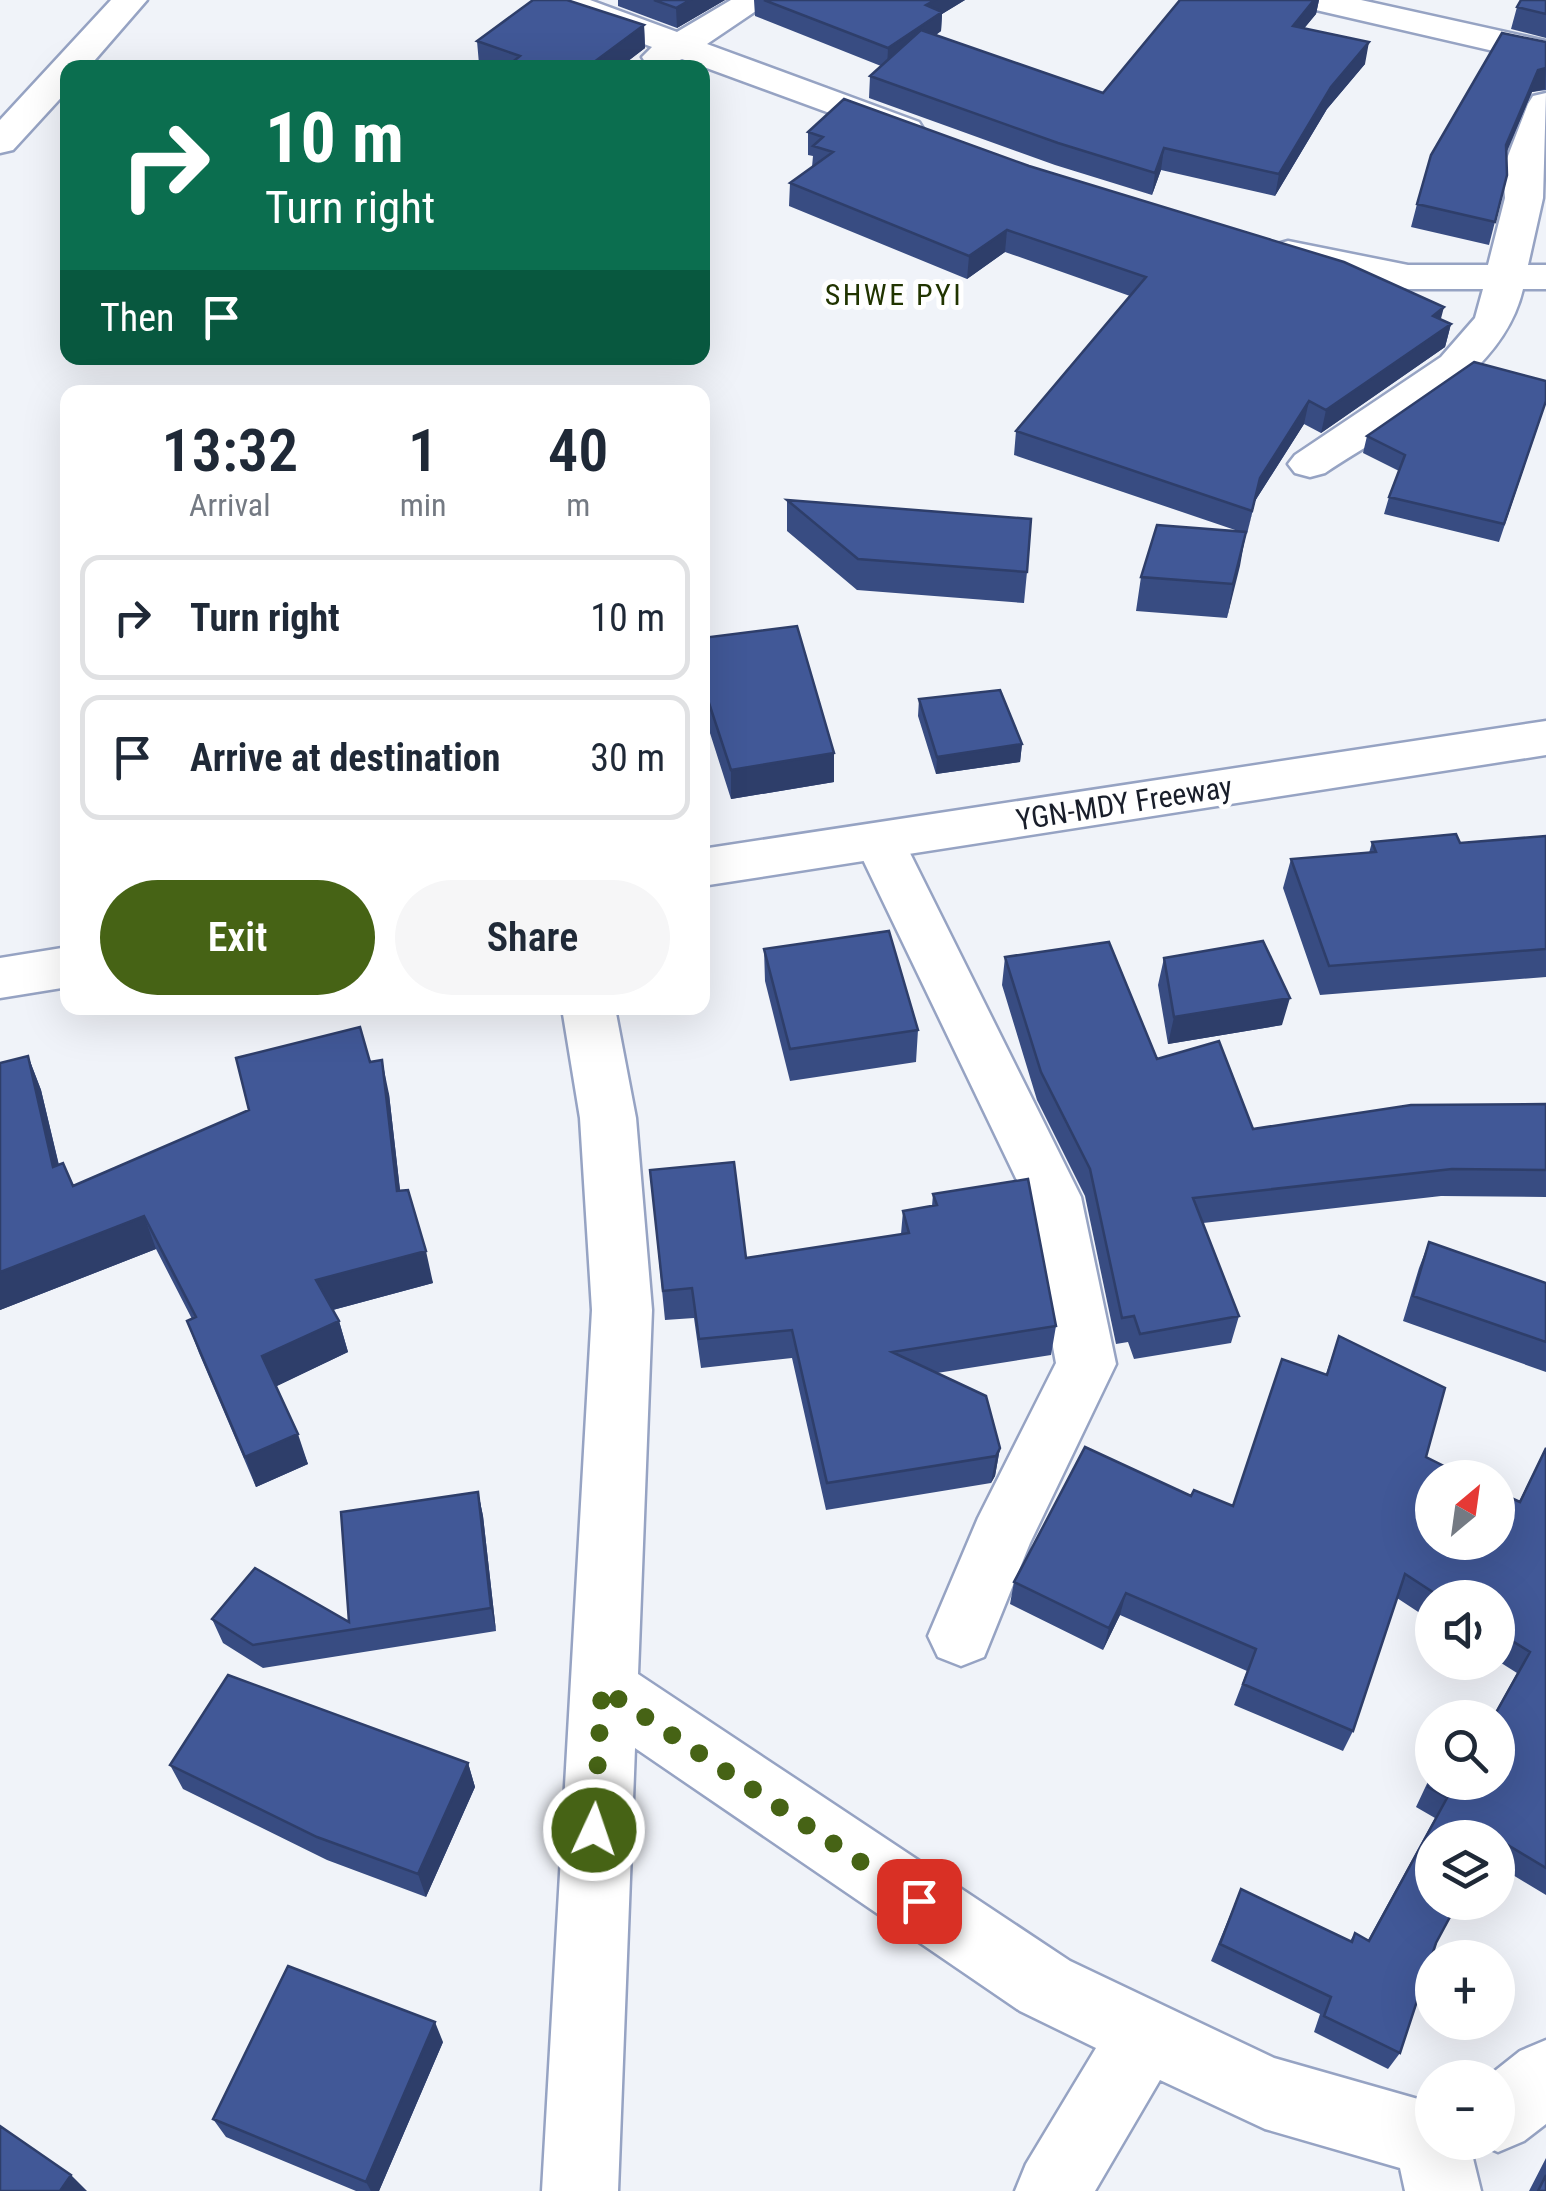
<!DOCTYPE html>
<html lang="en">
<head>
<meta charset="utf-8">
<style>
  :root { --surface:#fff; --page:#f6f6f7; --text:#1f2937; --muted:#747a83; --line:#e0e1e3; --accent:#466315 }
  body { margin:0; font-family:"Roboto Condensed",sans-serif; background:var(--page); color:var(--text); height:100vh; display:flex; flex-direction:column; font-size:38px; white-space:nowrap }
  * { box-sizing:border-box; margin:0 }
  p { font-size:32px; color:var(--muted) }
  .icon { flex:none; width:55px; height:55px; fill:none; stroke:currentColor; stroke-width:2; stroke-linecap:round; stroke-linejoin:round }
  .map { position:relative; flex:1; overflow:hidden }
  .panel { position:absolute; left:60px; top:385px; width:650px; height:630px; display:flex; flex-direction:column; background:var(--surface); border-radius:20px; box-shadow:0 10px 40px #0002 }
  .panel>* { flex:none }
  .guide { position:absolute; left:60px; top:60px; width:650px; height:305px; border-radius:20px; box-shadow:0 10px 40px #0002; background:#0b6e4f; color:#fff; overflow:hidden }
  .needle { width:65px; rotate:29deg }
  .fabs { position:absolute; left:1415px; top:1460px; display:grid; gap:20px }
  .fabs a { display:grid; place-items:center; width:100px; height:100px; border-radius:50%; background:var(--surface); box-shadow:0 10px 40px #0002; font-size:50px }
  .pin { position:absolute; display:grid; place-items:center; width:85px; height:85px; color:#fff; margin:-42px; border-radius:20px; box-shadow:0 5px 15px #0006 }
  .me { position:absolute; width:110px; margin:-55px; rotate:3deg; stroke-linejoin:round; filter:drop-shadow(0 0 8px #0008) }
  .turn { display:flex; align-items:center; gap:35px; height:210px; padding:0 40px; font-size:45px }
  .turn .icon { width:130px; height:130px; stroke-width:2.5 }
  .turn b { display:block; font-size:70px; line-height:85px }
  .then { display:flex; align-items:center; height:95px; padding:0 40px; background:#0003; gap:20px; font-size:38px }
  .eta { display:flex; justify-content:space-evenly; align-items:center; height:170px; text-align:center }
  .eta b { font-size:60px; font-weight:600; line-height:70px }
  .button { display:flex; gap:20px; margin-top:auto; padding:20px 40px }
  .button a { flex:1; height:115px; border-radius:60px; background:var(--accent); color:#fff; font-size:40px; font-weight:600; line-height:115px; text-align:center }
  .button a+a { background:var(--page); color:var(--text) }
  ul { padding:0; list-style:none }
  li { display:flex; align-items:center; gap:30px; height:125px; margin:0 20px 15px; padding:0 20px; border:5px solid var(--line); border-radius:20px }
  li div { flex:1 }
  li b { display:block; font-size:38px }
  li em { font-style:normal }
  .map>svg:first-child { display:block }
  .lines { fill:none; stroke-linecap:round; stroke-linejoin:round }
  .minor-casing { stroke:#96a3c3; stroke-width:5 }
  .major-casing { stroke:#96a3c3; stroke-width:5 }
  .minor { fill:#fff; fill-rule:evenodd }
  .major { fill:#fff; fill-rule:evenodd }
  .wall { fill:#384c82 }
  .shaded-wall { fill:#2e3e6a }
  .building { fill:#415897; stroke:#2e3e6a; stroke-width:2.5 }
  .route { stroke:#466315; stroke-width:18; stroke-dasharray:0 32.4 }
  .labels { text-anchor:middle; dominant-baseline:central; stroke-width:10; stroke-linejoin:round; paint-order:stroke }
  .far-quarter-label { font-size:30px; letter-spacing:2.5px; fill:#213400; stroke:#fff }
  .street-label { font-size:30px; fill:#191e2a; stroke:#fff }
</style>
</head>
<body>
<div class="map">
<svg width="1546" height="2191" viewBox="0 0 1546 2191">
  <rect width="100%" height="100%" fill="#f0f3f9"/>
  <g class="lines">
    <g class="minor-casing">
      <path id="minor" d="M111 0H147L88 68H68V90L13 150 0 153V120Z
        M541 0H590L677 32 731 0H772L707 44 919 122 924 130 919 138 906 141 682 59 661 68 647 65 642 57 652 47 546 7Z
        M1298 0H1361L1546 41V63L1303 7Z
        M1546 93 1543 198 1528 265H1546V289H1523C1502 379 1396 425 1325 473L1310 477 1295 473 1288 464 1295 455 1441 357 1475 318 1483 289H1408L1274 261 1268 253 1274 245 1288 241 1408 265H1488L1505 198 1503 169 1528 104 1533 96Z
        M879 823 897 828 904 841 1081 1197 1116 1364 1030 1543 984 1657 961 1666 938 1657 928 1636 978 1518 1056 1363 1025 1197 854 841 861 828Z
        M562 1008H615L636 1118 652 1310 638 1674 1070 1961 1274 2058 1432 2103V2142H1469L1481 2191H1405L1400 2168 1265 2129 1160 2080 1095 2191H1015L1026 2164 1096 2048 1020 2011 635 1748 618 2191H542L592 1310 580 1118Z
        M1546 2040V2124L1524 2141 1498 2152 1475 2142H1498V2078H1486L1520 2051Z"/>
    </g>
    <g class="major-casing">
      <path id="major" d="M1546 721V755L702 886V849Z
        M68 947V987L0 998V958Z"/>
    </g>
    <use href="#minor" class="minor"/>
    <use href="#major" class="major"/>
  </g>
  <path class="wall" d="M618 0H725L677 28 618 6Z
    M754 0H965L942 14 941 31 936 35 1103 93 1180 0H1319L1316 14 1304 28 1365 64 1327 109 1275 196 1161 170 1152 195 1055 165 869 98 870 76 881 66 755 16Z
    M1546 0V38L1511 29 1517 7Z
    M644 25 645 48 619 68H489L479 64 477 41Z
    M1546 42V90L1532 92 1506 153 1507 175 1489 245 1411 227 1417 204Z
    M808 132 1441 319 1451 324 1445 347 1321 433 1304 424 1255 501 1247 534 1246 533 1227 618 1136 611 1141 577 1241 532 1014 455 1016 431 1130 296 1005 252 967 279 789 206 790 183 812 167 813 156 808 155Z
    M1546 402 1499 542 1384 514 1389 497 1399 471 1363 453 1367 436Z
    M787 500 1027 572 1024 603 857 590 787 531Z
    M702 638 834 753V782L731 799 709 730Z
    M919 699 1022 744 1020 762 936 774 918 716Z
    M1546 836V977L1320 995 1283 888 1291 859 1369 853 1372 842 1460 843Z
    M764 949 918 1030 916 1062 790 1081 765 981Z
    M1005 957 1157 1059 1253 1129 1546 1104V1197L1441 1196 1203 1223 1239 1316 1231 1343 1134 1359 1128 1342 1116 1344 1085 1196 1037 1100 1002 985Z
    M1164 958 1282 1025 1168 1044 1158 985Z
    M28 1056 41 1090 59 1165 73 1186 370 1062 389 1094 400 1191 433 1283 333 1310 339 1321 348 1352 276 1386 308 1464 256 1487 199 1353 187 1321 192 1319 156 1249 0 1310V1063Z
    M650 1170 746 1258 901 1234 903 1211 932 1206 933 1194 1056 1326 1051 1355 937 1373 1000 1448 995 1476 991 1483 826 1510 792 1358 701 1368 694 1318 665 1320Z
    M1429 1242 1546 1283V1372L1403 1321 1419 1268Z
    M1339 1336 1426 1457 1519 1502 1546 1447V1895L1498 1866V1838H1432L1436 1943 1400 2053 1388 2069 1314 2032 1320 2014 1211 1961 1241 1889 1350 1941 1355 1933 1368 1940 1435 1818 1416 1807 1432 1773V1782H1498V1718H1492L1517 1673 1498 1661V1598H1432V1621L1397 1598 1353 1731 1343 1751 1234 1705 1247 1671 1120 1615 1103 1650 1010 1604 1014 1582 1191 1496 1233 1506 1326 1374Z
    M478 1492 483 1516 496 1631 263 1668 223 1643 212 1619 349 1622Z
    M468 1763 475 1787 426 1897 327 1860 183 1789 170 1765Z
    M443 2042 379 2191H356L226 2137 213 2119Z
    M1546 2158V2191H1529Z"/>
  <path class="shaded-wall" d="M690 0H725L677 28 676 8Z
    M935 0H965L942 14 941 31 887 68 888 48 926 5Z
    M1314 0H1319L1316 14 1289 47 1293 26Z
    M644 25 645 48 619 68H586Z
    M1369 42 1365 64 1327 109 1275 196 1279 174 1331 87Z
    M1546 68 1545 89 1532 92 1500 168 1506 145 1538 70Z
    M1164 148 1161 170 1152 195 1155 173Z
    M1007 230 1005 252 967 279 969 256Z
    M1444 307 1438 330 1433 316Z
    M1451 324 1445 347 1321 433 1326 410Z
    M1309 401 1304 424 1255 501 1247 534 1260 478Z
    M1246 532 1240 566 1227 618 1233 584Z
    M708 700 709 730 702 731V701Z
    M1022 744 1020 762 936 774 937 757Z
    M834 753V782L731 799V770Z
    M1290 998 1282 1025 1168 1044 1174 1017Z
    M28 1056 41 1090 67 1200 53 1167Z
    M382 1060 389 1094 404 1224 397 1191Z
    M144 1216 156 1249 0 1310V1272Z
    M426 1251 433 1283 325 1312 316 1280Z
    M339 1321 348 1352 273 1388 262 1356Z
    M298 1434 308 1464 256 1487 245 1457Z
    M1000 1448 995 1476 991 1483 996 1456Z
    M478 1492 483 1516 496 1631 491 1608Z
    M1126 1593 1120 1615 1103 1650 1109 1628Z
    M468 1763 475 1787 426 1897 418 1874Z
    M435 2022 443 2042 379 2191H371L366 2182Z
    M71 2175 87 2191H60Z"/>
  <path class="building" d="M533 0H567L644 25 586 68H505L520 56 477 41Z
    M654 0H690L676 8Z
    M764 0H935L926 5 942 12 888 48Z
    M1180 0H1314L1293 26 1369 42 1331 87 1279 174 1164 148 1155 173 1058 143 870 76 921 30 1103 93Z
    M1521 0H1546V14L1517 7Z
    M1502 33 1546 42V68L1538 70 1506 145 1507 175 1495 222 1417 204 1431 155Z
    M844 99 1029 166 1344 262 1444 307 1433 316 1451 324 1326 410 1309 401 1260 478 1252 511 1016 431 1146 277 1007 230 969 256 790 183 833 152 813 146 823 137 808 132Z
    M1474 362 1546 381V401L1504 524 1389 497 1405 455 1367 436Z
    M787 500 1031 519 1027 572 858 559Z
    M1157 525 1246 532 1233 584 1141 577Z
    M797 626 834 753 731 770 708 700 702 701V638Z
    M1000 690 1022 744 937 757 919 699Z
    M1456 834 1460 843 1546 836V949L1329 966 1291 859 1376 852 1372 842Z
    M889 931 918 1030 790 1049 764 949Z
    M1263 941 1290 998 1174 1017 1164 958Z
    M1109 942 1157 1059 1219 1041 1253 1129 1411 1105 1546 1104V1170L1452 1169 1193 1198 1239 1316 1140 1334 1134 1316 1122 1318 1090 1169 1041 1072 1005 957Z
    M360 1027 370 1062 382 1060 397 1191 408 1190 426 1251 316 1280 339 1321 262 1356 298 1434 245 1457 187 1321 196 1317 144 1216 0 1272V1063L28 1056 53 1167 63 1163 73 1186 249 1110 236 1058Z
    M734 1162 746 1258 909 1233 903 1211 937 1205 933 1194 1028 1179 1056 1326 892 1352 986 1396 1000 1448 996 1456 827 1483 792 1330 699 1339 692 1288 663 1291 650 1170Z
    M1429 1242 1546 1283V1342L1413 1296Z
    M1339 1336 1445 1388 1426 1457 1468 1478H1432V1542H1498V1492L1520 1502 1546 1448V1868L1498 1839V1838H1432V1902H1458L1436 1943 1400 2053 1324 2016 1331 1997 1220 1944 1241 1889 1352 1942 1355 1933 1369 1941 1447 1798 1428 1787 1432 1778V1782H1498V1718H1493L1530 1652 1498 1632V1598H1442L1405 1574 1353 1731 1243 1684 1256 1649 1126 1593 1109 1628 1014 1582 1085 1447 1191 1496 1194 1490 1233 1506 1282 1359 1327 1375Z
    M478 1492 491 1608 253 1645 212 1619 255 1568 349 1622 341 1512Z
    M228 1675 468 1763 418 1874 317 1837 170 1765Z
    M288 1966 435 2022 366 2182 213 2119Z
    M0 2126 71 2175 60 2191H0Z
    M1546 2175V2191H1538Z"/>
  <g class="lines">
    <path class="route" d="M594 1830 602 1688 919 1901"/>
  </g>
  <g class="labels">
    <g class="far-quarter-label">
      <text x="894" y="294">SHWE PYI</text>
    </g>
    <g class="street-label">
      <text transform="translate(1124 803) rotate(-9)">YGN-MDY Freeway</text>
    </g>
  </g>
</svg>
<div class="fabs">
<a><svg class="needle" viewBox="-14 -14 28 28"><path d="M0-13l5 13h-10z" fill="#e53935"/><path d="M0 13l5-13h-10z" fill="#747a83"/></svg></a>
<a><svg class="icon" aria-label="sound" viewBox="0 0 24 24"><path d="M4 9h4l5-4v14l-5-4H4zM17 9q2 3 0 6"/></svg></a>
<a><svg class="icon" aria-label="search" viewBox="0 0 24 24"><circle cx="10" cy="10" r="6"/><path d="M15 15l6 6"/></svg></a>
<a><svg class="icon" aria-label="layers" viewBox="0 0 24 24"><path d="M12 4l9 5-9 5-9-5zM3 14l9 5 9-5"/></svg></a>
<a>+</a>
<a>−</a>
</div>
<div class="pin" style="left:919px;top:1901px;background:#d93025"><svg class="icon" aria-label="arrive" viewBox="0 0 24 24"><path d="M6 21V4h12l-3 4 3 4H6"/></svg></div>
<svg class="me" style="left:594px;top:1830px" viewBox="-20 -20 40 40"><circle r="17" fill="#466315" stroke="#fff" stroke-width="3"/><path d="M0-11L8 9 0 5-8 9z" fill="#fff"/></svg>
<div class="guide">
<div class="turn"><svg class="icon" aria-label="right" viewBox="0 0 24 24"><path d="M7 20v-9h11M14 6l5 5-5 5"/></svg><div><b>10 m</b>Turn right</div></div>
<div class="then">Then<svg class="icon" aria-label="arrive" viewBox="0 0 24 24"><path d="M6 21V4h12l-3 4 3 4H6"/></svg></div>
</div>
<section class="panel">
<div class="eta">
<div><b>13:32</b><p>Arrival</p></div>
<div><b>1</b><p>min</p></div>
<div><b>40</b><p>m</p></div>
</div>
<ul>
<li><svg class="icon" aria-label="right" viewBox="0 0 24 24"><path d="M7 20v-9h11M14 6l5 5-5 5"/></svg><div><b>Turn right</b></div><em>10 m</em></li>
<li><svg class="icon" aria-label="arrive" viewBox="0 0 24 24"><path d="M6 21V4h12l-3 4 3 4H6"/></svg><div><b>Arrive at destination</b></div><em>30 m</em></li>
</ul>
<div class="button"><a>Exit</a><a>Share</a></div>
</section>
</div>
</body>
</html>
